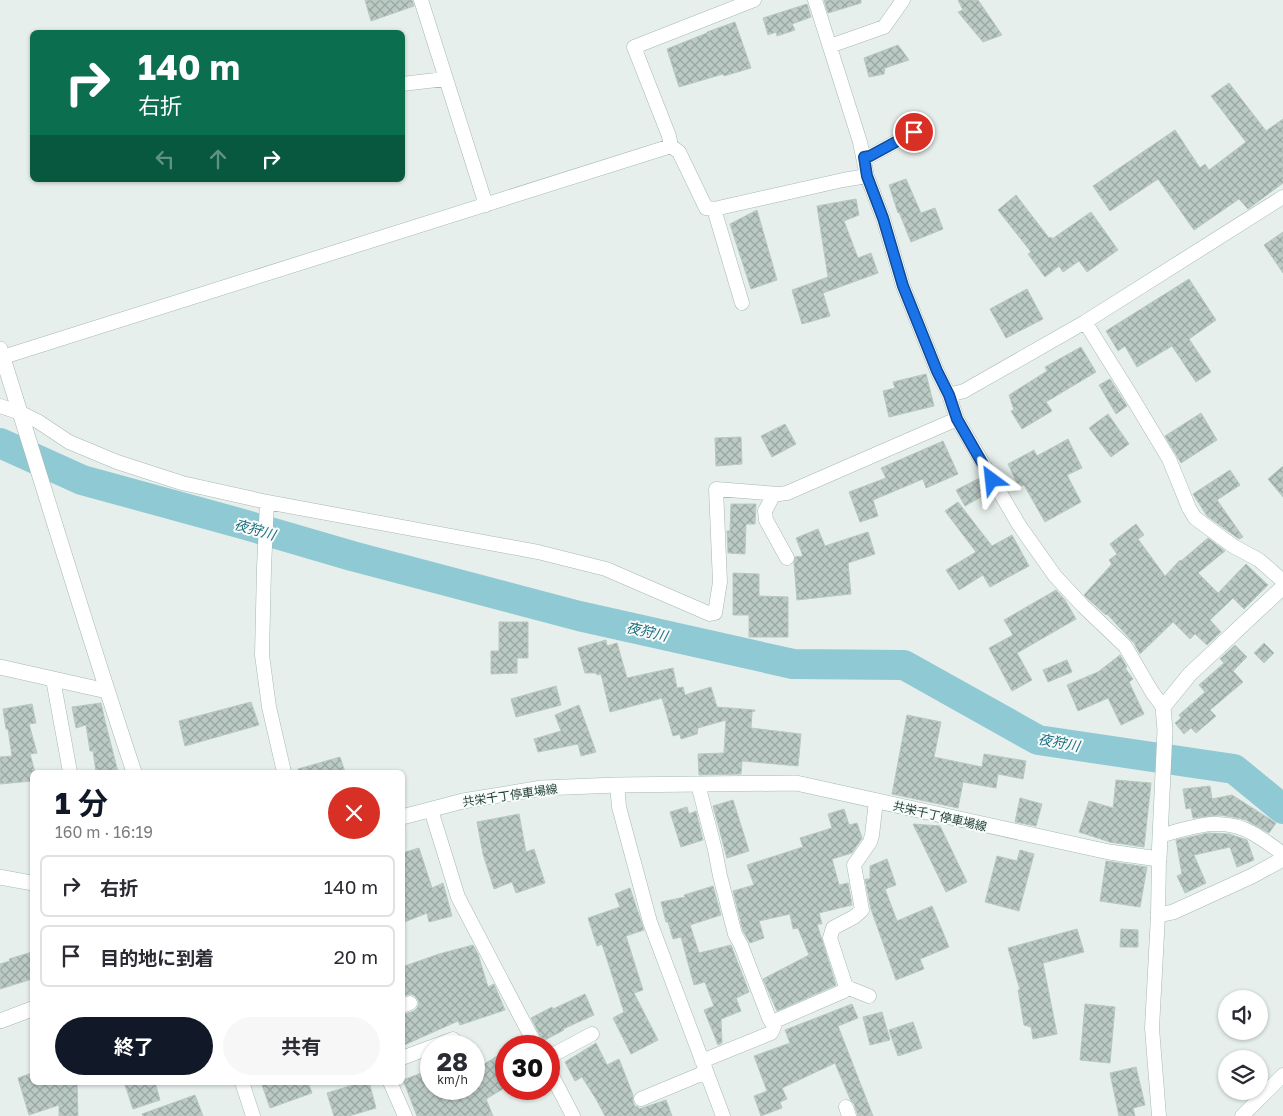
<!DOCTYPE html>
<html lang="ja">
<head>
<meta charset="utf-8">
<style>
  :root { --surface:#fff; --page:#f7f7f7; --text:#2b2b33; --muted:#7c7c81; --line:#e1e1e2; --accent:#111827 }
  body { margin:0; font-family:"Golos Text","Noto Sans JP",sans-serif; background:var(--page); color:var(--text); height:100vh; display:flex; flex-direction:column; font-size:19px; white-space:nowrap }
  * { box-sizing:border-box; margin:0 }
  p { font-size:16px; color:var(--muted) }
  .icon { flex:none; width:28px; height:28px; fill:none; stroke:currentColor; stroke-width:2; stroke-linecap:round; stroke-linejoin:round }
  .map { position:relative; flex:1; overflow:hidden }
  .details { position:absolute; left:30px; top:770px; width:375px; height:315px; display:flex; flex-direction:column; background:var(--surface); border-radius:8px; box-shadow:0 1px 4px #0004 }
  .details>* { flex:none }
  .banner { position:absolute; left:30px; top:30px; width:375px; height:152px; border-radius:8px; box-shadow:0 1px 4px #0004; background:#0b6e4f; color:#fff; overflow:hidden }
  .buttons { position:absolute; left:1218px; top:990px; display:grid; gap:10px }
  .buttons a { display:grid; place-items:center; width:50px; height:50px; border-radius:50%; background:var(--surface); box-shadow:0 1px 4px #0004; font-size:25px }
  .speed { position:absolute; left:420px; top:1035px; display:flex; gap:10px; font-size:25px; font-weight:700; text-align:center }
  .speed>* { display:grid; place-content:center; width:65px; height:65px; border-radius:50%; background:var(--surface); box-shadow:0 1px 4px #0004; line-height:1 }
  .speed small { font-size:12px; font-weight:400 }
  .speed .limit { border:8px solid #d22; background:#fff; color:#111 }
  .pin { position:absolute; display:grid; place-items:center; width:42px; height:42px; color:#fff; margin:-21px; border:2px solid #fff; border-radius:50%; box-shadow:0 1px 5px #0007 }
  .me { position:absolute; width:55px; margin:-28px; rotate:330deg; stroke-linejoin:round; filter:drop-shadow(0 0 4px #0008) }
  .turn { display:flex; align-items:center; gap:18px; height:105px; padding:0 25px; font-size:22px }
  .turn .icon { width:65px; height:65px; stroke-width:2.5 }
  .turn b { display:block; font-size:35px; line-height:42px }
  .lanes { display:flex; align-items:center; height:48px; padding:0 25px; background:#0003; justify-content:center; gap:25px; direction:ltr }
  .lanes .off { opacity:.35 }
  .round { display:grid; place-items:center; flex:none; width:52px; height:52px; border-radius:26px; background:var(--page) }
  .summary { display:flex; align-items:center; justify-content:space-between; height:85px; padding:0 25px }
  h1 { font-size:30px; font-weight:700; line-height:38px; color:var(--accent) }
  .action { display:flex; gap:10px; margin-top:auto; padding:10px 25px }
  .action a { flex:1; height:58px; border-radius:30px; background:var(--accent); color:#fff; font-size:20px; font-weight:700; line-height:58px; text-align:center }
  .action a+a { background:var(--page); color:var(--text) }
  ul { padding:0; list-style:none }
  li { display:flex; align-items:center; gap:15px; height:62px; margin:0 10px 8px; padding:0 15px; border:2px solid var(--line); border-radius:8px }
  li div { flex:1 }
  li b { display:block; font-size:19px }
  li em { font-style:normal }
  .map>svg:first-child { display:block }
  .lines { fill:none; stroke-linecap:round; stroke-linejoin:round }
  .river { stroke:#8ec9d4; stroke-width:30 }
  .building { fill:url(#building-cross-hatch); stroke:#b8c9c2 }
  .minor-casing { stroke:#a8b8b2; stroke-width:15 }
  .tertiary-casing { stroke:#a8b8b2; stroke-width:16 }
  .secondary-casing { stroke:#a4bbb3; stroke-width:16 }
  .minor { stroke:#fff; stroke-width:14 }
  .tertiary { stroke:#fff; stroke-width:15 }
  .secondary { stroke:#fff; stroke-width:15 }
  .route-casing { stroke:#114b97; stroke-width:12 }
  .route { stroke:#1a73e8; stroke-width:9 }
  .labels { text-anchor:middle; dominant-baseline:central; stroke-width:4; stroke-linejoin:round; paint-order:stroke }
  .street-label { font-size:12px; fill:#24423a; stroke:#f7fbf9 }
  .water-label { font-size:14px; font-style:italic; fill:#1c6f80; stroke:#f7fbf9 }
</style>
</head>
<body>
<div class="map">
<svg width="1283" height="1116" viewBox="0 0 1283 1116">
  <defs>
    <pattern id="building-cross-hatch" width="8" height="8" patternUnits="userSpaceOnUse" patternTransform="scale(1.25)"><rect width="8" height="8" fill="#bbcac4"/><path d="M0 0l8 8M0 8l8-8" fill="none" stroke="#98a6a0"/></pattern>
  </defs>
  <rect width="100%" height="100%" fill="#e6efeb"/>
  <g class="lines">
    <path class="river" d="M0 443 82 480 239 523 352 556 579 616 793 664 904 665 1038 740 1234 769 1283 809"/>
  </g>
  <path class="building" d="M365 0H412L414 6 371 21Z
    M824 0H861V3L828 13Z
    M958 0H978L1002 35 983 42 958 12 963 10Z
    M807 4 811 17 792 24 795 30 777 36 776 32 768 35 763 18Z
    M735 22 751 68 724 76 723 74 679 87 667 49 707 33V32Z
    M898 45 909 60 885 68 884 74 869 77 864 58Z
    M1229 83 1266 131 1283 119V183L1248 209 1239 199 1194 230 1158 179 1110 211 1093 186 1175 130 1200 168 1205 164 1209 170 1246 142 1211 96Z
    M906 179 921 213 935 208 943 229 911 242 899 212 898 213 889 185Z
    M1016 195 1049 238 1051 237 1052 239 1091 212 1118 250 1087 272 1079 261 1063 272 1059 266 1045 277 1028 254 1031 252 998 210Z
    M856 199 859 215 844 221 858 258 871 253 878 273 823 293 830 316 802 324 792 290 828 277 817 206Z
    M757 210 777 280 751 289 730 224Z
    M1283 232V273L1264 245Z
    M1189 279 1216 320 1189 339 1211 372 1196 382 1172 346 1137 367 1125 346 1118 351 1106 331Z
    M1027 289 1043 319 1006 338 990 309Z
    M1081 347 1096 372 1046 402 1052 411 1022 429 1011 411 1014 410 1009 395 1047 371 1045 367Z
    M926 374 934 406 889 417 883 391 895 388 893 382Z
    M1110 379 1127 406 1116 414 1099 385Z
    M1201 413 1217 440 1181 463 1165 436Z
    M1108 414 1129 444 1111 457 1089 428Z
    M785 424 796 444 772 457 761 436Z
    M741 437 742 464 716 466 715 438Z
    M1068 439 1082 468 1067 475 1081 502 1045 522 1024 485 1019 487 1008 464 1034 450 1037 456Z
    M943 441 958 474 926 488 923 479 873 500 878 516 860 522 849 492 886 478 881 468Z
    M1283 466V497L1268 479Z
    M1230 470 1240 485 1217 500 1243 537 1239 539 1207 516 1193 494Z
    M980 478 988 493 965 506 956 490Z
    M958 502 992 546 1012 535 1029 566 990 587 983 575 959 590 946 570 976 552 945 511Z
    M731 504H756L755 524H746L745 554 728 553 727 531H730Z
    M1136 524 1144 535 1138 539 1165 576 1180 560 1181 561 1208 538 1225 551 1198 573 1218 593 1246 564 1268 585 1244 609 1233 598 1210 620 1221 632 1207 645 1195 634 1190 639 1173 622 1140 654 1135 645V644L1131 640 1107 614 1106 615 1084 595 1112 564 1109 560 1117 554 1110 544Z
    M818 529 825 546 868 532 875 554 848 563 851 594 797 600 794 563 795 557 803 556 796 538Z
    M733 573 759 574V596L788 597V637H749V615H733Z
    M1056 590 1065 600 1076 619 1017 653 1032 680 1012 691 989 648 1013 635 1004 620Z
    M499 622H528V658H517V673L491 674V651H499Z
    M606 640 607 646 617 643 627 678 673 668 677 688 683 687 685 695 711 687 717 707 755 710V711L752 712 751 728 801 734 798 766 742 761 741 774 699 775 698 754 724 753 726 720 698 728 697 734 681 739 680 734 673 736 662 698 610 712 601 674 597 675 596 673H585L578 648Z
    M1264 643 1274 653 1264 663 1254 653Z
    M1235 645 1247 657 1233 671 1243 682 1210 710 1216 716 1196 733 1191 728 1184 734 1175 723 1181 718 1179 715 1205 692 1199 685 1224 663 1220 659Z
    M1120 655 1127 667 1125 668 1133 679 1129 682 1144 714 1121 725 1108 698 1078 711 1067 685 1098 672Z
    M1067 660 1072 672 1048 682 1043 670Z
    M556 686 561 705 516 717 511 699Z
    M251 702 259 725 185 746 179 721Z
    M101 703 105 721 118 772H96L93 751H90L86 725 76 728 72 707Z
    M32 704 36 723 29 724 37 753 30 754 35 772H32V781L0 784V757L12 756 8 729H6L3 709Z
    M579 705 596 752 581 756 578 744 538 752 534 739 561 731 555 715Z
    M907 715 941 722 934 757 982 767 984 754 1026 761 1023 779 998 774 996 788 963 782 958 808 892 794Z
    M340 757 345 772H299L298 769Z
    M1116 780 1151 783 1144 847 1109 842H1110L1079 832 1089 801 1113 808Z
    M1210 786 1212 799 1232 795 1276 823 1269 833 1246 820 1233 817 1219 815 1193 818 1191 808 1186 809 1183 789Z
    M1020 798 1042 804 1036 826 1015 822Z
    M733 800 749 851 727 858 713 806Z
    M687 807 689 814 696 811 703 840 681 847 670 812Z
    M844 809 849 825 857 823 862 838 852 853 832 859 839 885 848 883 852 905 819 913 822 924H817L836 985 777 1011 763 979 809 955 798 928 793 929 790 914 759 921 764 938 750 943 743 931 733 891 754 885 747 865 803 847 800 838 832 828 828 814Z
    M519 814 526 852 534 849 545 883 516 893 512 882 494 889 483 854 477 822Z
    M913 824 940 826 967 882 946 892Z
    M1208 833 1229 834 1247 840 1254 860 1237 867 1230 847 1194 855 1206 883 1185 893 1177 876 1182 874 1176 840Z
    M419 848 432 888 443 883 452 916 429 922 427 913 402 923V853Z
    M1020 850 1034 854 1019 911 985 902 997 856 1017 861Z
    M887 859 896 885 885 889 897 921 932 906 949 947 920 959 924 969 896 980 871 909 865 879H870V866Z
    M1106 861 1147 867 1140 907 1100 901Z
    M713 886 721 915 690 925 699 953 731 945 749 992 736 998 741 1011 721 1019 722 1043 718 1045 704 1010 714 1006 705 982 694 985 681 937 673 939 668 922H666L661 902 685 897 684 895Z
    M630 888 644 930 626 936 643 990 634 993 658 1040 631 1054 613 1018 624 1012 602 944 597 946 588 918 620 907 615 894Z
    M1077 929 1084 952 1043 963 1057 1034 1033 1039 1031 1027 1024 1025 1018 990H1020L1008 948Z
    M1121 929 1138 930V947H1120Z
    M473 945 478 954 488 987 494 984 505 1010 460 1025 458 1021 402 1046V1015L414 1011 417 1008 419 1004 418 1000 415 996 411 994 402 996V967L439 954Z
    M32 952V979L0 989V964L10 961 9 959Z
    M585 994 594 1015 563 1029 564 1030 543 1041 531 1018 552 1007 553 1009Z
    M852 1004 858 1018 838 1026 873 1116H858L854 1104 850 1099 835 1063 782 1088 787 1099 780 1102 782 1108 761 1116 754 1096 767 1091 754 1056 790 1043 785 1030Z
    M1085 1004 1115 1007 1110 1063 1080 1060Z
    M882 1012 890 1040 870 1045 863 1017Z
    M913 1022 922 1048 898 1056 889 1030Z
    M596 1043 607 1065 619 1059 633 1095V1102L635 1106 638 1107 639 1109 666 1100 672 1116H605L596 1099 582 1077 575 1081 565 1062Z
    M506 1051V1087L486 1099 493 1116H417L403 1080 424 1072 431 1089H474V1077L482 1075 477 1068Z
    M1136 1067 1145 1105 1133 1108 1135 1116H1119L1110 1073Z
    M32 1073V1082H77L78 1116H59V1105L29 1115 18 1078Z
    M124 1082H155L160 1100 133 1109Z
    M261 1082H308L312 1093 270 1108Z
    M363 1082H369L376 1108 349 1116H334L327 1093Z
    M195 1095 203 1116H143L142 1114Z"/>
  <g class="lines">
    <g class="minor-casing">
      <path id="minor" d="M421 0 486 205
        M815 0 860 142 867 176 883 218 903 286 937 371 949 395 957 419 1019 525 1055 576 1083 606 1125 646 1152 692 1163 707
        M830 46 884 27 903 0
        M402 84 445 79
        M671 146 669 136 634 47 754 0
        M863 157 870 156 914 132
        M714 209 742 303
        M1085 322 1130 394 1169 459 1189 508 1195 518 1233 546 1259 560 1283 581
        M3 357 671 146 679 152 706 208 714 209 843 180 867 176
        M949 395 964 391 1085 322 1283 197
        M0 406 21 413 39 422 69 442 117 462 182 483 267 502 538 552 606 569 710 614 715 613 720 582 716 489 779 494 787 493 957 419
        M774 494 765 511 766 520 787 558
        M267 502 264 568 262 655 269 707 284 772
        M53 679 70 772
        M698 784 715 850 720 876 735 934 741 945 769 1018 774 1026
        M617 785 619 807 650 922 723 1116
        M431 810 458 897 536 1046
        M1160 836C1192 827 1223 815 1254 834 1264 840 1274 847 1283 854
        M1159 859 1158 915 1152 1028 1159 1116
        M846 987 869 996
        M402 1006 410 1003
        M434 1046 453 1039
        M549 1057 592 1034
        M402 1058 431 1047
        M702 1061 771 1033C774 1029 774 1024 777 1020L844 991 846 987 830 938 833 928 854 917 862 910 854 865 870 842 872 835 876 801
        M549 1070 573 1116
        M242 1082 253 1116
        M390 1082 405 1116
        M641 1099 706 1072
        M846 1107 849 1116
        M1242 1116 1283 1075"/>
    </g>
    <g class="tertiary-casing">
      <path id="tertiary" d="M0 349C45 490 87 632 134 772
        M0 667 107 691
        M1158 915 1173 912 1252 876 1283 859
        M0 1021 32 1009"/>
    </g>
    <g class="secondary-casing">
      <path id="secondary" d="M402 817 463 801 542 788 617 785 796 783 1109 852 1159 859 1165 730 1163 707 1190 674 1283 587
        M0 877 32 883"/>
    </g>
    <use href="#minor" class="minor"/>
    <use href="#tertiary" class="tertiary"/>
    <use href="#secondary" class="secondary"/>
  </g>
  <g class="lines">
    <g class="route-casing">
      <path id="route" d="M914 132 870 156 864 157 867 176 883 218 903 286 937 371 949 395 957 419 992 480"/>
    </g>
    <use href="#route" class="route"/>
  </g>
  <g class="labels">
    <g class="street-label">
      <text transform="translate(510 795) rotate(-8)">共栄千丁停車場線</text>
      <text transform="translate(940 816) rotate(13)">共栄千丁停車場線</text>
    </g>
    <g class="water-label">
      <text transform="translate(255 529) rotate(16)">夜狩川</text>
      <text transform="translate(647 631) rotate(13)">夜狩川</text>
      <text transform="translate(1059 742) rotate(11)">夜狩川</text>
    </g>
  </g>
</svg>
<div class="buttons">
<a><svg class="icon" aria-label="sound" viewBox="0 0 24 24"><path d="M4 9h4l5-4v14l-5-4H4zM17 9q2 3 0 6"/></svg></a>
<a><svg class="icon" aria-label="layers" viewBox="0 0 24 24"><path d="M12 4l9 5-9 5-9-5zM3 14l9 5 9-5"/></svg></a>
</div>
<div class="speed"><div>28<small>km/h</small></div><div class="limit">30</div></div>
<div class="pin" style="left:914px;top:132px;background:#d93025"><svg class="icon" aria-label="arrive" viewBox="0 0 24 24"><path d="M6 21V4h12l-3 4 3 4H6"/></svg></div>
<svg class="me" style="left:992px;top:480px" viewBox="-20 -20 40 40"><path d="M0-17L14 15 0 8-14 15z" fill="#1a73e8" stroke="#fff" stroke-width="4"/></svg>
<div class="banner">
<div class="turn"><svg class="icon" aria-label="right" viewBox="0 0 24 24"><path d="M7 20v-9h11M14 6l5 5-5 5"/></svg><div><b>140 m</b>右折</div></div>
<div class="lanes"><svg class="icon off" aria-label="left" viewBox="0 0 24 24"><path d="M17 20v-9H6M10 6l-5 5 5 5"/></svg><svg class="icon off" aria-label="ahead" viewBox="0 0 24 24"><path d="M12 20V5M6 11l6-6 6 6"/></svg><svg class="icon" aria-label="right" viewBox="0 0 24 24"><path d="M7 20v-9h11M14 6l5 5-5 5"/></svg></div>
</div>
<section class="details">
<div class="summary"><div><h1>1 分</h1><p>160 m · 16:19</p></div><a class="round" style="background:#d93025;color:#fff"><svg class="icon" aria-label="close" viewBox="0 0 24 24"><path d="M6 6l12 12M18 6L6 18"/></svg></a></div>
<ul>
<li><svg class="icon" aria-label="right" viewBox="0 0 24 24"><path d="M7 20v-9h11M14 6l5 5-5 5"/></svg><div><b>右折</b></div><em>140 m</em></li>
<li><svg class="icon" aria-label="arrive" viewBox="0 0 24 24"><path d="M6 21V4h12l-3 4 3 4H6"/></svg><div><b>目的地に到着</b></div><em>20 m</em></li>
</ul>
<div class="action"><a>終了</a><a>共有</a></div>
</section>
</div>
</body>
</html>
